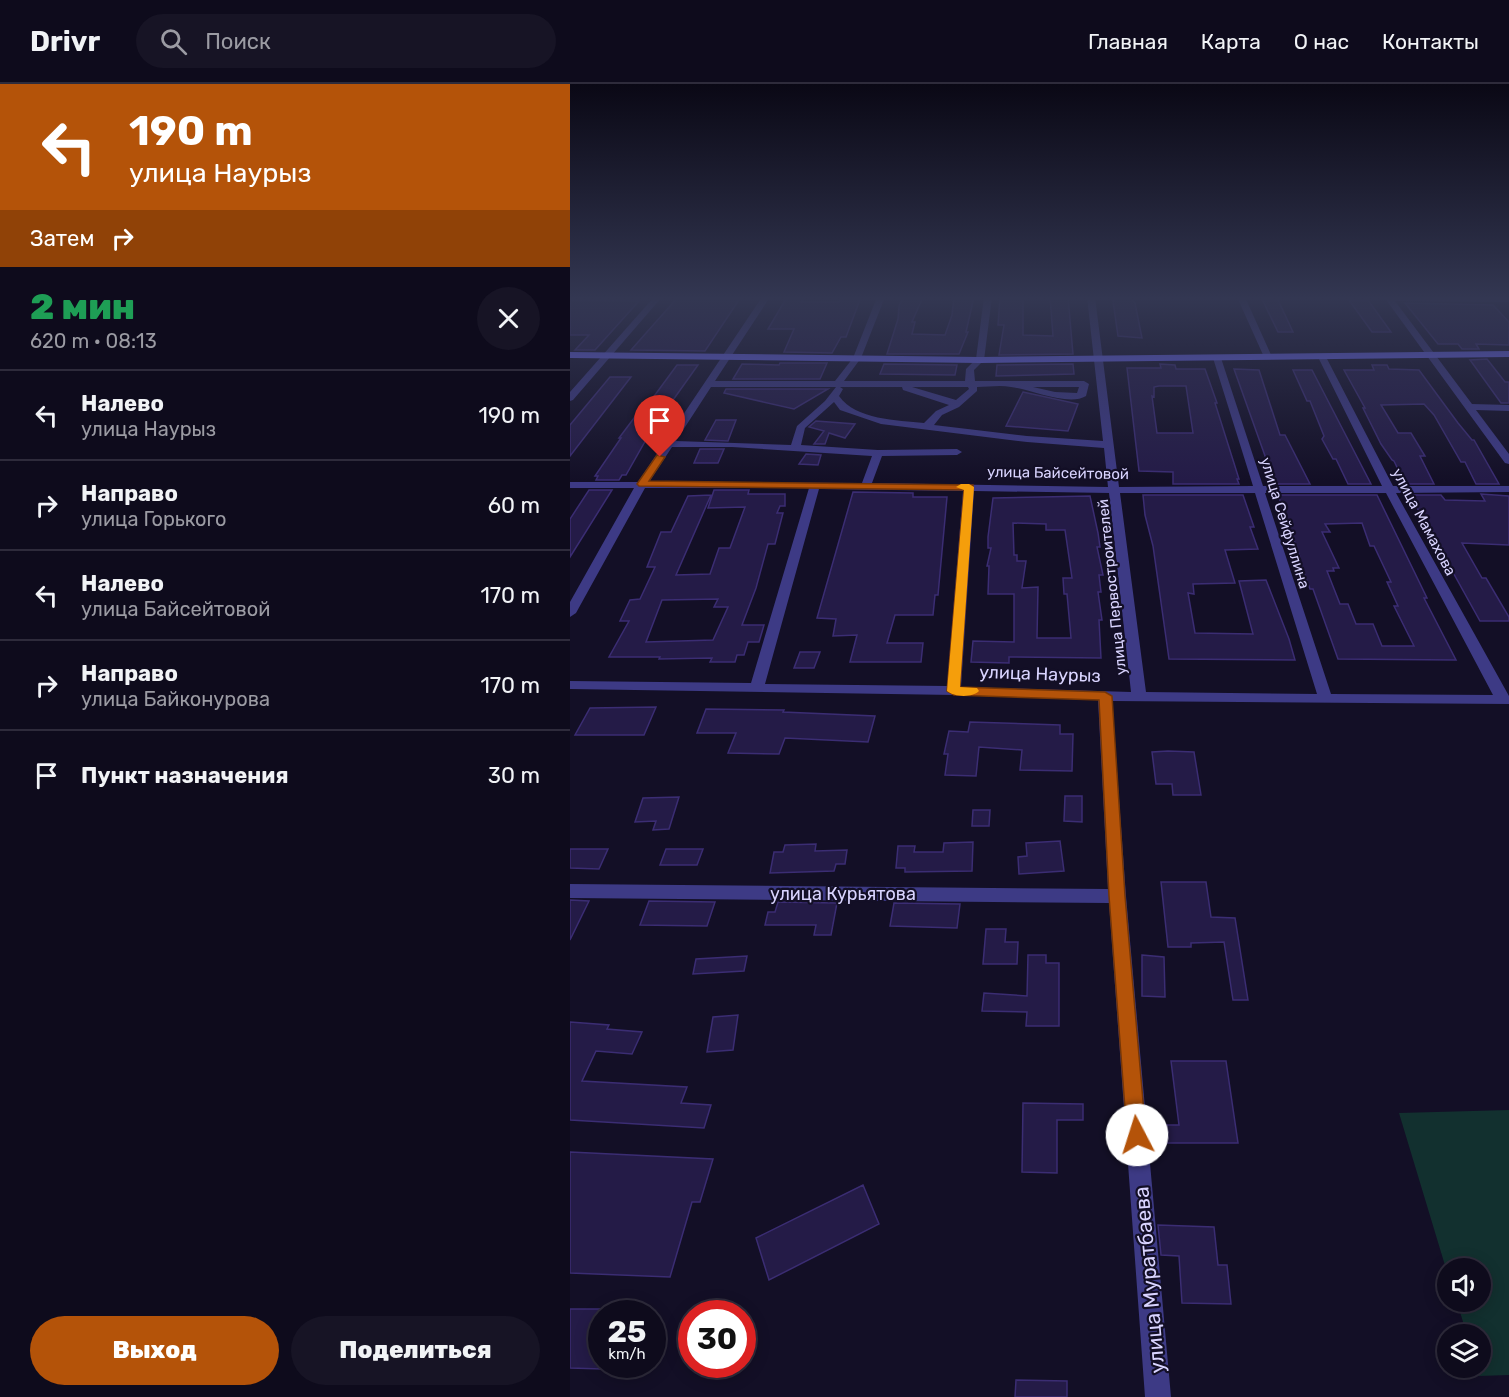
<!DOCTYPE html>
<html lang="ru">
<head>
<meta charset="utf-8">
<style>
  :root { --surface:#0e0b1c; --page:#171425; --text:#f1f3f6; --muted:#9b9ba3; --line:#2e2b3b; --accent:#b45309 }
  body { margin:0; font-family:Rubik,sans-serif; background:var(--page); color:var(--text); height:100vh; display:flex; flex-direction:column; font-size:22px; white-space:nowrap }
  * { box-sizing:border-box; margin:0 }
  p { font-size:20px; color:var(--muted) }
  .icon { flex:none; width:33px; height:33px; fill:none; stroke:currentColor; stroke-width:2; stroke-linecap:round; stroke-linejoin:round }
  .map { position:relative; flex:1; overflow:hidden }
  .details { display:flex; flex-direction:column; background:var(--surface); width:570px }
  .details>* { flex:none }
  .guide { background:#b45309; color:#fff; overflow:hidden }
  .tools { position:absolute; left:867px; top:1174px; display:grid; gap:12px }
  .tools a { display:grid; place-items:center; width:54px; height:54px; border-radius:50%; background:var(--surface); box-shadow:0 3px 15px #0003,0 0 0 2px var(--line); font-size:30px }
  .speed { position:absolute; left:18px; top:1216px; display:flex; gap:12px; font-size:30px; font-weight:700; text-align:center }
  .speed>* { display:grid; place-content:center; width:78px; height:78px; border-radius:50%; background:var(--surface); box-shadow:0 3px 15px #0003,0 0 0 2px var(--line); line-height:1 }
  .speed small { font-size:15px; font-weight:400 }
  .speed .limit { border:9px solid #d22; background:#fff; color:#111 }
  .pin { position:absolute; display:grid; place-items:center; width:51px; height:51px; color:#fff; margin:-62px -26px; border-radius:50% 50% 50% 0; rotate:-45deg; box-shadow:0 0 6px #0007 }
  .pin .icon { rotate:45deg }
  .me { position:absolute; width:66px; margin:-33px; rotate:355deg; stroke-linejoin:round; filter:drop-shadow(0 0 4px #0008) }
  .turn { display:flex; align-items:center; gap:21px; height:126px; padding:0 30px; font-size:27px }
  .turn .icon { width:78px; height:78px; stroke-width:2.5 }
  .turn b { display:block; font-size:42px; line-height:51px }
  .then { display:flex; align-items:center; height:57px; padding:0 30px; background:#0003; gap:12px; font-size:22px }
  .round { display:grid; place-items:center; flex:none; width:63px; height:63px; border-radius:32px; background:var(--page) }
  .overview { display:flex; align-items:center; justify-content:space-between; height:102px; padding:0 30px }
  h1 { font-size:36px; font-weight:800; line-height:45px; color:#1e9e55 }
  .primary-button { display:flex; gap:12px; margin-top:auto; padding:12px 30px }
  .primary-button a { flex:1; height:69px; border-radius:36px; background:var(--accent); color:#fff; font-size:24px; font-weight:800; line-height:69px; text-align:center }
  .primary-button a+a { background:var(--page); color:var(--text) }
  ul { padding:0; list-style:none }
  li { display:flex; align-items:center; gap:18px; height:90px; padding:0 30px; border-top:2px solid var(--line) }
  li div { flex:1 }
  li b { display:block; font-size:22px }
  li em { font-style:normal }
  header { display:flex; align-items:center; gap:36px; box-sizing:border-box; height:84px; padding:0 30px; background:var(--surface); border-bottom:2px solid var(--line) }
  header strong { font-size:28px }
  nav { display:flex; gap:33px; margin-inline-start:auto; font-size:21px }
  .search { width:420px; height:54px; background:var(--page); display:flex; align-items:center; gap:15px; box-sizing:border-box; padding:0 21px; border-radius:33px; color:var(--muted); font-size:22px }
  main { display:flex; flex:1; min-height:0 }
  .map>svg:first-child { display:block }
  .green { fill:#12302f }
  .building { fill:#241b47; stroke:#3b2d73; stroke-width:1.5; fill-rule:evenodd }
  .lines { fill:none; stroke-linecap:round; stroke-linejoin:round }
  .street { fill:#3d3a85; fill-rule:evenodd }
  .secondary { fill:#6f6bff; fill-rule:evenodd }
  .route { fill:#b45309; stroke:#753606; stroke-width:1.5 }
  .slow { fill:#f59e0b }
  .labels { text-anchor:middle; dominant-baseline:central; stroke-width:4.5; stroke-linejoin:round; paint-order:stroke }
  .far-street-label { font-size:15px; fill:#d9d4ff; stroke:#130f26 }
  .street-label { font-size:18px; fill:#d9d4ff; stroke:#130f26 }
  .near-street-label { font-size:21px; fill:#d9d4ff; stroke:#130f26 }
</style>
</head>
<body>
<header>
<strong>Drivr</strong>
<div class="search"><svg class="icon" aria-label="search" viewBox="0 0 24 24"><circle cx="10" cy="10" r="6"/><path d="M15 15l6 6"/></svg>Поиск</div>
<nav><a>Главная</a><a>Карта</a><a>О нас</a><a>Контакты</a></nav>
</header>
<main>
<section class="details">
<div class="guide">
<div class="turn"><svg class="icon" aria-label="left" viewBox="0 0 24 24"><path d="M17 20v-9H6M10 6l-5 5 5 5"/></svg><div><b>190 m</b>улица Наурыз</div></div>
<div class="then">Затем<svg class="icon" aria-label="right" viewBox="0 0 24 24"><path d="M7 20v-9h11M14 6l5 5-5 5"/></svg></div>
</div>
<div class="overview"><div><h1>2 мин</h1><p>620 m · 08:13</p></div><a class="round"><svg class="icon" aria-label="close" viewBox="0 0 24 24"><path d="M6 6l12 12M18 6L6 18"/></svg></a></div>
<ul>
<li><svg class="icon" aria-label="left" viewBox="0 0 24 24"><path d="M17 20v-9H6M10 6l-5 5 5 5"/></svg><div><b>Налево</b><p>улица Наурыз</p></div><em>190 m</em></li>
<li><svg class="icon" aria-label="right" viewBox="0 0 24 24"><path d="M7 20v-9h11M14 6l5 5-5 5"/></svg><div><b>Направо</b><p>улица Горького</p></div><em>60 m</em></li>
<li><svg class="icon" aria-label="left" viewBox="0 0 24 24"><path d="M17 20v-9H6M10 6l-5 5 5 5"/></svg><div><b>Налево</b><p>улица Байсейтовой</p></div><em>170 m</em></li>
<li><svg class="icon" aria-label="right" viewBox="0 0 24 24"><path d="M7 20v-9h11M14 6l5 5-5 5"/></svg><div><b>Направо</b><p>улица Байконурова</p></div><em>170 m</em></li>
<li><svg class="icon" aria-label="arrive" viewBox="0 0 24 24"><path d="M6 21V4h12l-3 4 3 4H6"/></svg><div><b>Пункт назначения</b></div><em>30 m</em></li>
</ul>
<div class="primary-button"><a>Выход</a><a>Поделиться</a></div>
</section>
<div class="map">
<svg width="939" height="1313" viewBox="0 0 939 1313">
  <rect width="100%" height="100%" fill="#130f26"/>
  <path class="green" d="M939 1026V1291L909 1292 907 1284H910V1251H897L887 1218H910V1185H878L877 1188 829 1029Z"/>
  <path class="building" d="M108 213H171L135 267 61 266Z
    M217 213H234L231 218H269L272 213H291L276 253H271L262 269 214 268 224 245H198Z
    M333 213H353L342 238H345L342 250 375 251 382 231 384 213H404L396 248H398L389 270H317L328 235 329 222Z
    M430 213 453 214V251L483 252 480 213H498L503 270 429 271 434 241H428Z
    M545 215H561L565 219 572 254 548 252 543 217Z
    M692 215 708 216 723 248H708Z
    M0 216 69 217 25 266H5L19 251H0Z
    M779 216H798L821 248H802Z
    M835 219 923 221 939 238V261L906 260 909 265H892L888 260H868Z
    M917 275 935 298H939V319H931L900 276Z
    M210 279H257L250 295H163L172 280 209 281Z
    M314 280 387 281 385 291 310 290Z
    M503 280 504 290 426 292 427 281Z
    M590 280 605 281 606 285H635L647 319H645L669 395H667L669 400H603V388L569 387 557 284H591ZM589 302H616L623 349H587L582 312 584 313V303Z
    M107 281H128L81 347 56 391H52L49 396H26L28 392H25L51 354H49L67 330H71Z
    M802 281H817L819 285 849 286 888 339 902 356H904L929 400H906L895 378H891L864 331 854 320 811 321 828 349H841L855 372H850L864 400H835L824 377 822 376 811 360 793 324H795L774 286H804Z
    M664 285 689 286 710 351H715L740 400H705Z
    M723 286H742L801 400H778L766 375H763L752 355 754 352 740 317H737Z
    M40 293H61L0 372V341Z
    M156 305H258L224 325 154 309Z
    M453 308 508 320 498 347 436 342Z
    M146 336H166L158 357 135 356Z
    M246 337 285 340 275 354 259 349 255 360H244L254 347 239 343Z
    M130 365H154L148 379H124Z
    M236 370 251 371 248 381 229 380Z
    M19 406H42L0 473V435Z
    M144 406H179L178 410H215V422H210L207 429H213L205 460H198L186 504 172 541H194L189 558H178L174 571H167L165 578H140L142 574 89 575 90 573H39L59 537H50L60 516 70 515 85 483H77L91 448H101L118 412 141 411 106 491 140 490 149 464H160L175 423 138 424ZM148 515 144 523H158L143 556 76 558 92 516Z
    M283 408 343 409V413H377L368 511H365L363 531H325L317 559H353L351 578H280L287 551 263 552 266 535 247 534Z
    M911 410 939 412V461L892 459 912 494H916L939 533V537H910L840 411H871L875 416 915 417Z
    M573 411H673L684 443H680L688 465 655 466 665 499 623 500 624 510 618 509 625 549 683 550 669 497 696 496 719 555 725 576 599 575 583 462 575 431Z
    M708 411H807L857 514H854L886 576 768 575 743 505H740L728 473H730ZM792 439 800 462H804L821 498H817L828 522H824L844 562H812L803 540H786L778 520H770L757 487H764L763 484H769L752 448H760L755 440Z
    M520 412 528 449 530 463H527L533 491H529L531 508H528L532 536H529L531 574 439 573V579L401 578 403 557 444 558V510H418L419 482H417L421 464H418V453L423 414ZM443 439 476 440V446H495L502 494H493L494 510H497L501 554H467L468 503 452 504 456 477H447V471H444Z
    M230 568H250L244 584H224Z
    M86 623 74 651H5L20 624Z
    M136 625 214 626 213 628 305 632 298 658 215 654 209 670 158 669 166 649H127Z
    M400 638 490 641V650H503L502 687 450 686 452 666 409 663 406 692 375 691 378 670H374L379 647 398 648Z
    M598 667 624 668 631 711H603L602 700H586L582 668Z
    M495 712H512V738L494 737Z
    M109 713 99 745 83 746 86 737 65 738 73 714Z
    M403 726H420L419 742H402Z
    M490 757 494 787 449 790 448 773 457 772 456 759Z
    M403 758 402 787 335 788V784H326L328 762H345L344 768H373L374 759Z
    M246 760 245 767 277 766 275 780H266L264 787 200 789 204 768H213L215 761Z
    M0 765H38L29 785 0 784Z
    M96 765H133L127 781H90Z
    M591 798H636L641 833 665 834 678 916H663L654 858 621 859V863H598Z
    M0 816 19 817 0 856Z
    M79 817 145 818 137 842 70 841Z
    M208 818 267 819 261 851H244L246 841H195L198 828H205Z
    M324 819 390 820 387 844 320 842Z
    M416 845H436L435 858H448L447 880H413Z
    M458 871H476V879H489V942H456L457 928 412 927 414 909 457 912Z
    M572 871 594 873 595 913 572 912Z
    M177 872 174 887 123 890 126 875Z
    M168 931 163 966 137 968 143 933Z
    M0 938 39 941 37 945 72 948 62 970 26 967 12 997 117 1003 111 1019 141 1021 134 1044 0 1036Z
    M601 977H656L668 1059H581L579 1041H609Z
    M453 1019 513 1020V1036H487V1089L452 1088Z
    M0 1068 143 1075 130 1118H122L100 1193 0 1189Z
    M293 1101 309 1140 199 1196 186 1154Z
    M588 1141 644 1143 648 1181H657L661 1220 612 1219 609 1172 591 1171Z
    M0 1225H32V1285L0 1284Z
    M446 1296 497 1297V1313H445Z"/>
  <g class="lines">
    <path class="street" d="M84 213H92L3 316 0 317V308Z
      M192 213H200L145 297H265L283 274 307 213H315L291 274 274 297H395L396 285 406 275 414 213H422L414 276 404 286 405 297H514L519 300 516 312C499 323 460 305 441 303 430 301 418 303 407 303V307L389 323 372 331 364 341 457 352 533 357 517 213H525L549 403 683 402 643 274 647 271 651 274 693 402H812L748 273 752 270 756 273 823 402H939V408L826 409 939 612V620L542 617 556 812 601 1313H575L539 819 0 814V800L538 805 528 616 384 611 0 605V597L181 599 239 404H75L6 529 0 533V518L64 404H0V398H68ZM141 303H266L255 317 227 342 221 361 106 357ZM270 303H332L333 306 379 321 366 327 354 339C327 336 286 336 269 312L273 305ZM342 303H398L399 305 386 316ZM463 303H509L507 309 485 308ZM264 318 270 326 311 340 457 358 534 364 538 403 302 399 312 372 387 371 392 368 387 365 308 366 231 361 235 344ZM102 363H162L302 372 292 399 79 398ZM249 405 393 407 377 602 195 600ZM404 407 539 409 561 608 391 603ZM550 409H685L747 610 576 608ZM695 409H816L923 611 761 610Z
      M667 213H675L702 273 701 275 694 273Z
      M814 213 939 214V218L825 217 902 320 939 321V327L906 326 939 370V380L935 379Z"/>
    <path class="secondary" d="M939 267V273L410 279 0 274V268L410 273Z"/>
  </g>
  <linearGradient id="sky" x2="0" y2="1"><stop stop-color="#0a0815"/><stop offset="0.54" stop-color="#333752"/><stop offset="1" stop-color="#333752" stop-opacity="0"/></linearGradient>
  <rect width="939" height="397" fill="url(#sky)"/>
  <path class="route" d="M87 371 95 373 79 397 403 401 390 603 535 608 542 612 555 812 576 1051 573 1057 567 1060 560 1057 557 1051 539 812 529 616 384 611 377 607 394 406 69 402 67 400Z"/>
  <path class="slow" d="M399 400 404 403 390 603 407 604 409 607C402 614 384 613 377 607L394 406 386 403 391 400Z"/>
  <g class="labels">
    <g class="far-street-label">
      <text transform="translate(488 389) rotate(1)">улица Байсейтовой</text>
      <text transform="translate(854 438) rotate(62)">улица Мамахова</text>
      <text transform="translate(715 439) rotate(73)">улица Сейфуллина</text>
      <text transform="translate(542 503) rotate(-96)">улица Первостроителей</text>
    </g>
    <g class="street-label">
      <text transform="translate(470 590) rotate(2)">улица Наурыз</text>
      <text x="273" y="810">улица Курьятова</text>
    </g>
    <g class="near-street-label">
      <text transform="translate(579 1196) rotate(-95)">улица Муратбаева</text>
    </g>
  </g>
</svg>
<div class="tools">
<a><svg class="icon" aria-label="sound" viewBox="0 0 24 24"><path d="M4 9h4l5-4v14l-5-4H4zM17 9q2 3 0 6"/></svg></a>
<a><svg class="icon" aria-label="layers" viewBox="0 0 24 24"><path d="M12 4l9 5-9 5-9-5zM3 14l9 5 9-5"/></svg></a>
</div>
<div class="speed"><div>25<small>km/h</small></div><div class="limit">30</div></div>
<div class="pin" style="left:90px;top:373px;background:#d93025"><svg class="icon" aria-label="arrive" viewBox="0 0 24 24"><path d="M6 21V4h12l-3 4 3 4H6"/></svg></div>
<svg class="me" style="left:567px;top:1051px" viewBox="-20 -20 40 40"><circle r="19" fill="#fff"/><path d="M0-13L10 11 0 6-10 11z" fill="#b45309"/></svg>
</div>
</main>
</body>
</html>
